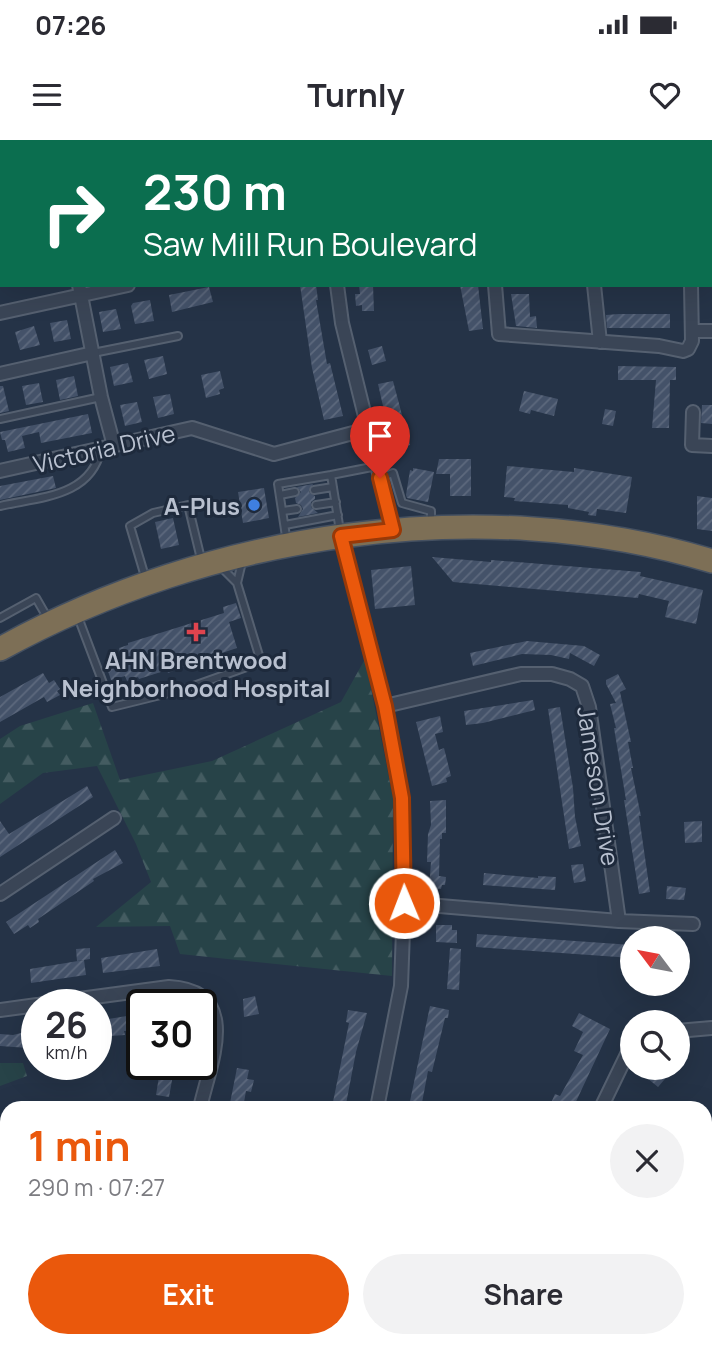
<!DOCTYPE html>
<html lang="en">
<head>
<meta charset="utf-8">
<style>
  :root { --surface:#fff; --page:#f2f2f3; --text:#2b2b33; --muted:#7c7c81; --accent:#ea580c }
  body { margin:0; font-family:Manrope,sans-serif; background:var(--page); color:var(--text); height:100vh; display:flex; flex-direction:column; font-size:26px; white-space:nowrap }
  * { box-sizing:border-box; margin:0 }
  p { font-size:23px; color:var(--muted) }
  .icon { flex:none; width:38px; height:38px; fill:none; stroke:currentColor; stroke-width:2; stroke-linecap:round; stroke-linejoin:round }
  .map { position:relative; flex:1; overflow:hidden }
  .side { position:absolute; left:0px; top:961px; width:712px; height:247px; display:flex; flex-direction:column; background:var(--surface); border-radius:21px 21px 0 0; box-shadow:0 7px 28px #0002 }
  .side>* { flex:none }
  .guide { position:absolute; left:0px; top:0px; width:712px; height:147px; box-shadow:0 7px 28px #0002; background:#0b6e4f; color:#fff; overflow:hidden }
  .needle { width:46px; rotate:302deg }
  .controls { position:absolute; left:620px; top:786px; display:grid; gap:14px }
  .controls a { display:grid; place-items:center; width:70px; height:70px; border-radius:50%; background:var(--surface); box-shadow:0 7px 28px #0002; font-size:35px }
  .speed { position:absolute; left:21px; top:849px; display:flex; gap:14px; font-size:35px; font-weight:700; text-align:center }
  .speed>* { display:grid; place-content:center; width:91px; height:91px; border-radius:50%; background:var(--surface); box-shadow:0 7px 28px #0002; line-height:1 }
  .speed small { font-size:18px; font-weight:400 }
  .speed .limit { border:4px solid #111; border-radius:10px; background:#fff; color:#111 }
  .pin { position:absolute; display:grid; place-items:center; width:60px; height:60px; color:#fff; margin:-72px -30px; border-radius:50% 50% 50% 0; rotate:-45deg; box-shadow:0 0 7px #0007 }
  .pin .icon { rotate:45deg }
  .me { position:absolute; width:77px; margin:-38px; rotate:359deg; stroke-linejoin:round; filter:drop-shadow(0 0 5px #0008) }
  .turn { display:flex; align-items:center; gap:24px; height:147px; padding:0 28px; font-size:32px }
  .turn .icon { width:91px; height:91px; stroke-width:2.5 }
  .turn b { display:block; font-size:49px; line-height:60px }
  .round { display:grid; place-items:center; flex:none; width:74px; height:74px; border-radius:37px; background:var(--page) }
  .headline { display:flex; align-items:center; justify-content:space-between; height:119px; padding:0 28px }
  h1 { font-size:42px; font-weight:700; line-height:52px; color:var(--accent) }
  .cta { display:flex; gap:14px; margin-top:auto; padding:14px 28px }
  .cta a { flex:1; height:80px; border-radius:42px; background:var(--accent); color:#fff; font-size:28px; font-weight:700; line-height:80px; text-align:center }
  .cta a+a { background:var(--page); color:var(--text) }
  .status { display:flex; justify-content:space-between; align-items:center; height:49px; padding:0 35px; background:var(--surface); direction:ltr }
  .status svg { height:19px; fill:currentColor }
  header { display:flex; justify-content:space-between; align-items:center; height:91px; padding:0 28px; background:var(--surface); font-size:32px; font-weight:700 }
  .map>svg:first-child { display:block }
  .forest { fill:url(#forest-firs) }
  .building { fill:url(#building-hatch) }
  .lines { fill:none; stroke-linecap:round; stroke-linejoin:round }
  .lane-casing { stroke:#556070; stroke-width:10 }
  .street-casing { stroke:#556070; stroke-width:16 }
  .highway-casing { stroke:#445061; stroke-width:26 }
  .lane { stroke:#3a4556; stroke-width:6 }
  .street { stroke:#3a4556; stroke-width:12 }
  .highway { stroke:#7d6f56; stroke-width:23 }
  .route-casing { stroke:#983908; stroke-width:18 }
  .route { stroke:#ea580c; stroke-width:12 }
  .shop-dot { fill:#3f7fe0; stroke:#1e2a3c; stroke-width:2.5 }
  .health-dot { fill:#e0444e; stroke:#1e2a3c; stroke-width:2.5 }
  .labels { text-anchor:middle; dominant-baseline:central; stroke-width:6; stroke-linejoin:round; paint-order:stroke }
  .street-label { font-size:24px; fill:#b8c0cf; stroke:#1e2a3c }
  .poi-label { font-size:24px; font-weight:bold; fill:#b8c0cf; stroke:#1e2a3c; text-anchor:end }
</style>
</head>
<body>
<div class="status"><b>07:26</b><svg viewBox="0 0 49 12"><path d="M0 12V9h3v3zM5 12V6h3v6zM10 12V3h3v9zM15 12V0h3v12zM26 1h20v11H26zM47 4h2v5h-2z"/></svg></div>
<header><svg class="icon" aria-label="menu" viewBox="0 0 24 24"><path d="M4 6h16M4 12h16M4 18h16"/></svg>Turnly<svg class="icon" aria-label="heart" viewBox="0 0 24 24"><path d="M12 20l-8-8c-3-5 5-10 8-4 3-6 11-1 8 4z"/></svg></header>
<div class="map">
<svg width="712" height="1206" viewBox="0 0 712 1206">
  <defs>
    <pattern id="forest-firs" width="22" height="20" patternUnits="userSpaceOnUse" patternTransform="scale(1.75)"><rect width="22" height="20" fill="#274348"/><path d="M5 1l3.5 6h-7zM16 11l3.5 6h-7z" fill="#445c61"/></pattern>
    <pattern id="building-hatch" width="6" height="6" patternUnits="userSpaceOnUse" patternTransform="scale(1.75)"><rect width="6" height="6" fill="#445269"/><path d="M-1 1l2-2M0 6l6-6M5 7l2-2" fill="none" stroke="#5d697d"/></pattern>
  </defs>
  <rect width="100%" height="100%" fill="#253347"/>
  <path class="forest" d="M365 519 393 657 392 836 180 814 170 786 96 787 151 742 136 704 97 626 43 633 0 664V599L20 586 93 563 120 640 212 621 341 562Z
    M0 923H23L27 936 0 946Z"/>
  <path class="building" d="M300 145H316L318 160H316L327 224 330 223 343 276 324 280 312 228Z
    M359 145H373L374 171H362V165L356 166 355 154H360Z
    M460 145H478L483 189 469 191Z
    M209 147 213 162 172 172 169 155Z
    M511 154H529L530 177 536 176 537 188 516 186Z
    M150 160 154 181 135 184 131 166 133 163Z
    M116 169 121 189 103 192 99 172Z
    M619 174H670V188H607L606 175Z
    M67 180 71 199 54 202 50 183Z
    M34 186 40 205 20 210 15 192Z
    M382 206 386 221 372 225 368 210Z
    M163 216 167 234 149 239 144 220Z
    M128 223 133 242 114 246 110 227Z
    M618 226 676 227V240H670L669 288H652L656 240H618Z
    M220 231 224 248 219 250 220 254 206 258 201 235Z
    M74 236 78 256 60 260 56 240Z
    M393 241 410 305 393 310 378 244Z
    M39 243 43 262 26 265 22 246Z
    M0 246H3L9 271 0 273Z
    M524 251 558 259 554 276 531 270 530 274 519 271Z
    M170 254 174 274 158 278 153 257Z
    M137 262 142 282 125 286 120 265Z
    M702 265H712V284L701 283Z
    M605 269 616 271 613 286 602 284Z
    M88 274 92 293 41 303 39 292 22 296 25 308 8 312 5 300H2L0 292Z
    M439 319H471V356H450V334H436Z
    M507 326 574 332V328L632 337 626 373 597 369 596 376 588 375 589 372 568 368V365L514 361 515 358 504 357Z
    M413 328 434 332 428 362 407 358 406 355 410 330 413 331Z
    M53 336 56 348 0 360V346Z
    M313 344 309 352 315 356V359L311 362V367L318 373 298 377 303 369 301 365 296 363 295 358 301 352 297 347Z
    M264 348 269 378 243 383 238 352Z
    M697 356 712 358V391L697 389Z
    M173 378 179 405 161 409 155 382Z
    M432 417 491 422V420L641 432 640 436 703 450 696 484 665 477 669 461 639 454 638 458 453 442Z
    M411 426 415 465 375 469 371 430Z
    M236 463 241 478 229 482 237 508 213 516 216 526 206 529 203 519 168 533 167 530 139 539 138 537 127 541 125 536 111 540 107 528 123 523 119 508 128 505V503L224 473 223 467Z
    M527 501 584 506 600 515 594 526 570 513 569 519 551 515 522 514 473 526 470 513Z
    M43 533 49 543 54 540 60 549 57 551 60 555 47 562 44 557 0 582V557Z
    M618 534 626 549 620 552 631 602H628L633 628H631L641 676H639L650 752 639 754 624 660H626L614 588H616L610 564 616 563 606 544V540Z
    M533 560 535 570 483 583 466 585 464 571Z
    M560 567 573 648 575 677 581 706 569 709 548 569Z
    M440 576 443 592 435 594 439 610 444 608 451 636 446 638 447 642 432 646 416 582Z
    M87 646 93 657 0 717V681L9 694Z
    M446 660V693H442V699H440L439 736 446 737 445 745H442L441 749 429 748 431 722H427L428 694 431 685 430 661Z
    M702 681V702L685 703 684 682Z
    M115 710 123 723 93 739 94 741 38 779 39 782 30 788 28 785 14 794 6 782Z
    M583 724 586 741 574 743 571 725Z
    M484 733 538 738V736L556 737 555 750 483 745Z
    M667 746 686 748 684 760 666 759Z
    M436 785H452V790H457V803L436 802Z
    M477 794 632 805V818L476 807Z
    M90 808V819L77 821 76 809Z
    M450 808 461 809 459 850 447 849Z
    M157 809 160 826 103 833 101 818Z
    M84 820 86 835 31 843 30 829Z
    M255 856 259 874 244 877 243 859Z
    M430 866 449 870 448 878H445L432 932 428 931 421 968H419L409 966Z
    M348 870 367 873 356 912 346 964 333 962 349 883 346 882Z
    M579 873 610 889 573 968H556L557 965 551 963 555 954 560 956 583 915 574 911 583 892 572 886Z
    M133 875 135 890 124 891 125 895 96 897V881Z
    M37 889V906L28 908 0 906V894L13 895Z
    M161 924H175L169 957 156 955Z
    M237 928 249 930 247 939 254 940 251 952 246 951 243 968H229Z
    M655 928H663L670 933 658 947 647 938Z"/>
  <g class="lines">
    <g class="lane-casing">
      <path id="lane" d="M93 213 178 196
        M0 279 101 257
        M380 338 393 333 402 363 431 371V385
        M314 350 333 347
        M280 355 295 352
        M316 365 336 362
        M0 366C40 357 91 357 101 309
        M283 371 297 369
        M285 385 338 375
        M340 391 331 335 377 326
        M287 403 278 344 331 335
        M221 427 237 443
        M146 440 130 386 153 373 188 365 202 423
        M78 477 112 567 185 549 261 522 237 443 242 422
        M0 478 36 458 48 479"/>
    </g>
    <g class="street-casing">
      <path id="street" d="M46 0 47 2
        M160 0 161 2
        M321 0V2
        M481 0V2
        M694 2V0
        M710 13H712
        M79 145 101 257 114 306
        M337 145 342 183 393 390
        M495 145 499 194 659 206 683 211 688 209 692 201 691 145
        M594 145 600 202
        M0 173 128 145
        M693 191H712
        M0 234 93 213
        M693 272 692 305 712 306
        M0 331 192 288 274 314 368 289
        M341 396 385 566 402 658 404 763 401 846 377 968
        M385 566 521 534H552L570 539 582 546 589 567 619 781
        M0 754 114 678
        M404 763 619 781 693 784
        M42 864 169 847C243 851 210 923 200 968
        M0 870 37 865
        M677 891 712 888
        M601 968 632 904
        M0 1050 7 1049
        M705 1125 712 1111
        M76 1206 136 1200
        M329 1206 330 1200
        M486 1206 489 1200
        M667 1206 669 1200"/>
    </g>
    <g class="highway-casing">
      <path id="highway" d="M0 509C210 393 481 351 712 421"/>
    </g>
    <use href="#lane" class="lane"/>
    <use href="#street" class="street"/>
    <use href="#highway" class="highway"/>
  </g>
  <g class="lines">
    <g class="route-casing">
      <path id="route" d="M380 338 393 390 341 396 385 566 402 658 404 763"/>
    </g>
    <use href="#route" class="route"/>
  </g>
  <circle class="shop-dot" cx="254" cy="365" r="7"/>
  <path class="health-dot" d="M192.5 481.5h7v7h7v7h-7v7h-7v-7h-7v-7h7z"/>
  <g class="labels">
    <g class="street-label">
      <text transform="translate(104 308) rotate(-13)">Victoria Drive</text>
      <text transform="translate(599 646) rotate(81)">Jameson Drive</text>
    </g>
    <g class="poi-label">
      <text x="240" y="365">A-Plus</text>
      <text x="196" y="519" text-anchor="middle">AHN Brentwood<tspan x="196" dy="28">Neighborhood Hospital</tspan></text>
    </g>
  </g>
</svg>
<div class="controls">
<a><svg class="needle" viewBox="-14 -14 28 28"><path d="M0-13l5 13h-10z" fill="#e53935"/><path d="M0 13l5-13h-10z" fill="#7c7c81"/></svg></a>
<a><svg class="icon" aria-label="search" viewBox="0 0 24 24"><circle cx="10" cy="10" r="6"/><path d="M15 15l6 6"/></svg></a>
</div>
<div class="speed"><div>26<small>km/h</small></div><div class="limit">30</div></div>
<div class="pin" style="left:380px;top:338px;background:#d93025"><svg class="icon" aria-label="arrive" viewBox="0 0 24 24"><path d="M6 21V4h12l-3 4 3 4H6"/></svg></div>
<svg class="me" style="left:404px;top:763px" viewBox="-20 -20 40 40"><circle r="17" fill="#ea580c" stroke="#fff" stroke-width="3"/><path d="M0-11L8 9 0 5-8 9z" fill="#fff"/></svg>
<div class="guide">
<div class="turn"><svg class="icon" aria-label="right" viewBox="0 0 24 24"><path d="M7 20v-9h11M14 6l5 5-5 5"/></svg><div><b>230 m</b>Saw Mill Run Boulevard</div></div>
</div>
<section class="side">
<div class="headline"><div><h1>1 min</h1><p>290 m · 07:27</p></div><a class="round"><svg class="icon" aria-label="close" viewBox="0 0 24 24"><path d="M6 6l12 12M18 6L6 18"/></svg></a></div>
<div class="cta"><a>Exit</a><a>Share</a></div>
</section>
</div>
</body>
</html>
